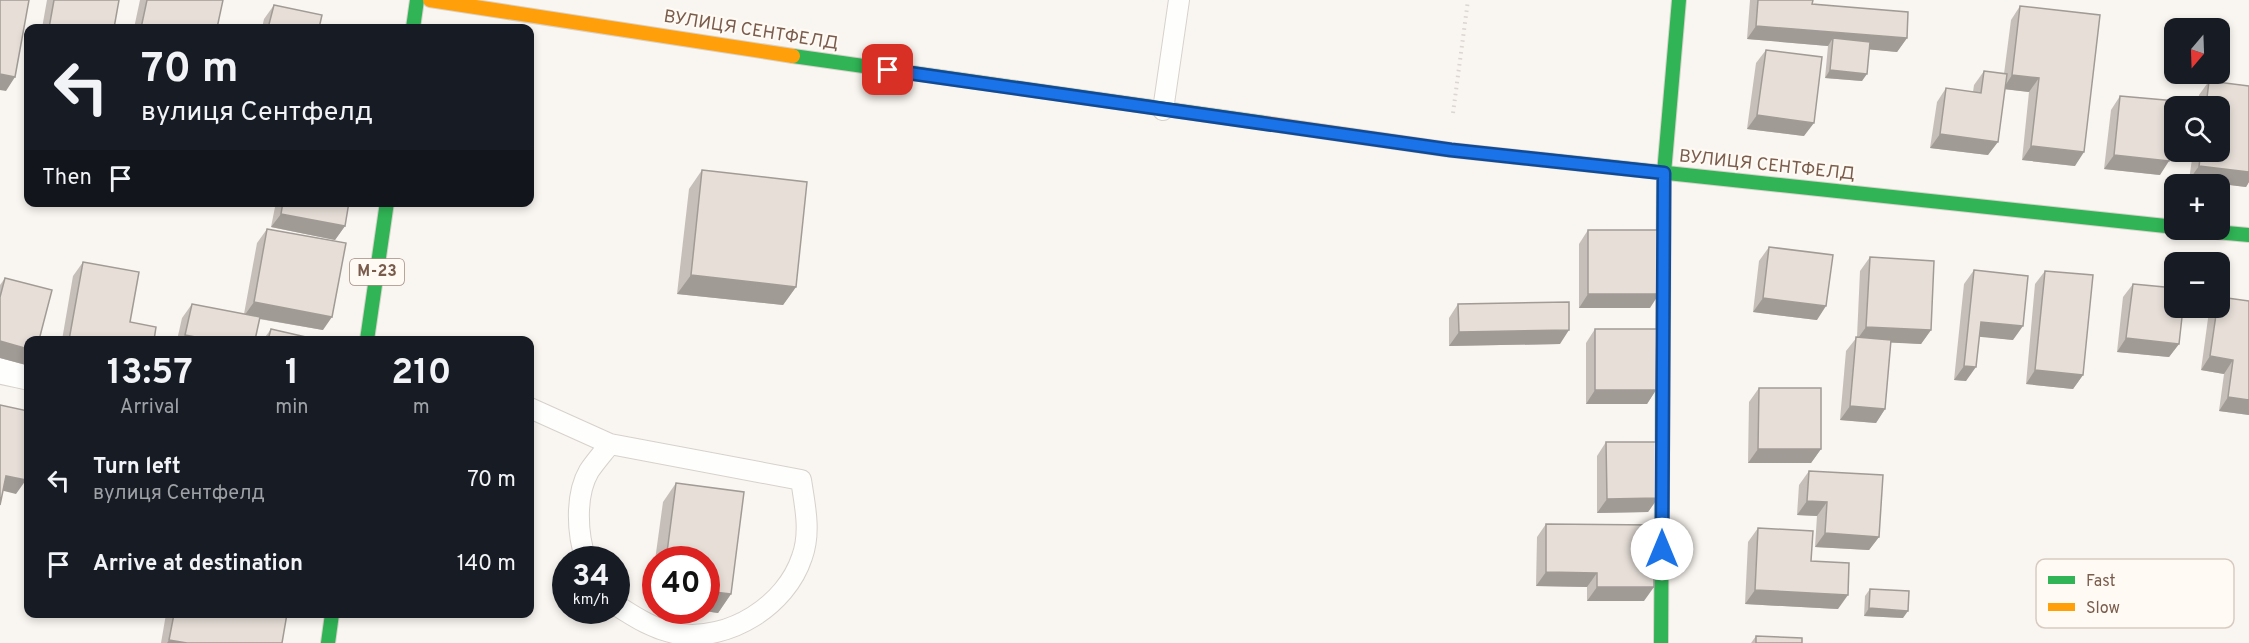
<!DOCTYPE html>
<html lang="en">
<head>
<meta charset="utf-8">
<style>
  :root { --surface:#171b24; --page:#20242c; --text:#f1f3f6; --muted:#9ea1a6 }
  body { margin:0; font-family:Overpass,sans-serif; background:var(--page); color:var(--text); height:100vh; display:flex; flex-direction:column; font-size:22px; white-space:nowrap }
  * { box-sizing:border-box; margin:0 }
  p { font-size:20px; color:var(--muted) }
  .icon { flex:none; width:33px; height:33px; fill:none; stroke:currentColor; stroke-width:2; stroke-linecap:round; stroke-linejoin:round }
  .map { position:relative; flex:1; overflow:hidden }
  .drawer { position:absolute; left:24px; top:336px; width:510px; height:282px; display:flex; flex-direction:column; background:var(--surface); border-radius:12px; box-shadow:0 3px 9px #0003 }
  .drawer>* { flex:none }
  .banner { position:absolute; left:24px; top:24px; width:510px; height:183px; border-radius:12px; box-shadow:0 3px 9px #0003; background:#171b24; color:var(--text); overflow:hidden }
  .needle { width:39px; rotate:199deg }
  .fabs { position:absolute; left:2164px; top:18px; display:grid; gap:12px }
  .fabs a { display:grid; place-items:center; width:66px; height:66px; border-radius:12px; background:var(--surface); box-shadow:0 3px 9px #0003; font-size:30px }
  .speed { position:absolute; left:552px; top:546px; display:flex; gap:12px; font-size:30px; font-weight:700; text-align:center }
  .speed>* { display:grid; place-content:center; width:78px; height:78px; border-radius:50%; background:var(--surface); box-shadow:0 3px 9px #0003; line-height:1 }
  .speed small { font-size:15px; font-weight:400 }
  .speed .limit { border:9px solid #d22; background:#fff; color:#111 }
  .pin { position:absolute; display:grid; place-items:center; width:51px; height:51px; color:#fff; margin:-26px; border-radius:12px; box-shadow:0 3px 9px #0006 }
  .me { position:absolute; width:66px; margin:-33px; rotate:0deg; stroke-linejoin:round; filter:drop-shadow(0 0 4px #0008) }
  .turn { display:flex; align-items:center; gap:21px; height:126px; padding:0 18px; font-size:27px }
  .turn .icon { width:78px; height:78px; stroke-width:2.5 }
  .turn b { display:block; font-size:42px; line-height:51px }
  .then { display:flex; align-items:center; height:57px; padding:0 18px; background:#0003; gap:12px; font-size:22px }
  .eta { display:flex; justify-content:space-evenly; align-items:center; height:102px; text-align:center }
  .eta b { font-size:36px; font-weight:700; line-height:42px }
  ul { padding:0; list-style:none }
  li { display:flex; align-items:center; gap:18px; height:84px; padding:0 18px }
  li div { flex:1 }
  li b { display:block; font-size:22px }
  li em { font-style:normal }
  .map>svg:first-child { display:block }
  .lines { fill:none; stroke-linecap:round; stroke-linejoin:round }
  .lane-casing { stroke:#d7d1cb; stroke-width:22 }
  .street-casing { stroke:#d7d1cb; stroke-width:35 }
  .fast-casing { stroke:#d9d2cb; stroke-width:16 }
  .slow-casing { stroke:#d9d2cb; stroke-width:16 }
  .path { stroke:#dcd5d0; stroke-width:4; stroke-dasharray:1.5 4.5; stroke-linecap:butt }
  .lane { stroke:#fefefd; stroke-width:20 }
  .street { stroke:#fefefd; stroke-width:33 }
  .fast { stroke:#30b455; stroke-width:14 }
  .slow { stroke:#ff9f0a; stroke-width:14 }
  .wall { fill:#c6bfb9 }
  .shaded-wall { fill:#a19b96 }
  .building { fill:#e6ded7; stroke:#a19b96; stroke-width:1.5 }
  .route-casing { stroke:#114b97; stroke-width:15 }
  .route { stroke:#1a73e8; stroke-width:10 }
  .labels { text-anchor:middle; dominant-baseline:central; stroke-width:4.5; stroke-linejoin:round; paint-order:stroke }
  .shield { fill:#fffaf3; stroke:#a28b7f; stroke-width:1.5 }
  .shield-label { font-size:16px; font-weight:bold; fill:#7a5c4d }
  .street-label { font-size:18px; fill:#7a5c4d; stroke:#fffaf3 }
  .key { fill:#fffaf3; stroke:#d7cbc1; stroke-width:1.5 }
  .key-label { font-size:16px; fill:#7a5c4d }
</style>
</head>
<body>
<div class="map">
<svg width="2249" height="643" viewBox="0 0 2249 643">
  <rect width="100%" height="100%" fill="#f9f5f0"/>
  <g class="lines">
    <g class="lane-casing">
      <path id="lane" d="M1163 110 1179 0
        M530 408 610 444
        M586 560C577 534 575 495 589 471 595 462 603 453 610 444L801 480C805 506 811 532 802 557 786 606 729 641 679 634 655 630 636 618 616 605"/>
    </g>
    <g class="street-casing">
      <path id="street" d="M0 367 28 373"/>
    </g>
    <g class="fast-casing">
      <path id="fast" d="M413 28 417 0
        M793 56 1264 123
        M1545 160 2175 227
        M2194 230 2249 235
        M367 340 387 202
        M328 643 332 614
        M1661 643 1664 173 1679 0"/>
    </g>
    <g class="slow-casing">
      <path id="slow" d="M430 0 793 56
        M1264 123 1451 150 1545 160"/>
    </g>
    <path class="path" d="M1453 113 1468 0"/>
    <use href="#lane" class="lane"/>
    <use href="#street" class="street"/>
    <use href="#fast" class="fast"/>
    <use href="#slow" class="slow"/>
  </g>
  <path class="wall" d="M47 0H119L114 28H42Z
    M140 0H223L217 28H134Z
    M1750 0H1813L1812 4 1907 38 1897 52 1869 49 1862 81 1825 78 1828 46 1747 39Z
    M274 5 319 28H262L264 19Z
    M2020 6 2075 166 2022 160 2029 92 2005 89 1988 155 1930 148 1937 102 1946 88 1973 92 1974 85 1984 71 2004 74 2011 20Z
    M1766 50 1804 136 1747 129 1756 63Z
    M2209 81 2249 86V182L2246 187 2189 180 2193 152H2220V106H2198L2199 95Z
    M2120 96 2160 175 2104 169 2111 110Z
    M702 170 796 287 783 305 677 294 689 189Z
    M276 202H349L345 226 335 240 271 227Z
    M267 229 323 330 259 319 255 340H177L182 318 192 304 244 314 257 243Z
    M1588 230 1650 308H1579V244Z
    M1769 247 1817 320 1753 312 1759 261Z
    M1870 257 1931 330 1921 344 1891 342 1885 409 1876 423 1840 420 1846 351 1857 337 1860 271Z
    M83 262 130 322 154 340H62L73 276Z
    M1974 270 2013 340 1979 336 1966 381 1954 380 1964 284Z
    M2045 271 2083 375 2073 389 2026 384 2035 284Z
    M5 278 28 340V361L26 365 0 358V285Z
    M2133 284 2179 344 2169 357 2117 352 2123 297Z
    M1458 304 1560 344 1449 346V318Z
    M2211 308H2220L2249 415 2219 411 2224 374 2201 370 2209 311Z
    M271 329 319 340H263Z
    M1595 329 1656 390 1647 404H1586V343Z
    M1759 388 1821 449 1811 463H1748L1749 402Z
    M1606 442 1658 498 1648 512 1597 513V456Z
    M1809 471 1879 537 1869 550 1815 547 1817 516 1797 515 1799 485Z
    M676 483 744 492 731 594 718 613 698 610H706V560H656V605L649 604 663 502Z
    M1546 524 1644 601H1587V587L1536 586 1537 537Z
    M1758 528 1811 561 1838 609 1745 604 1748 542Z
    M1870 589 1903 618 1864 616 1865 596Z
    M166 614H287L282 643H161Z
    M1756 636 1802 643H1751Z"/>
  <path class="shaded-wall" d="M1756 26 1907 38 1897 52 1832 46 1833 38 1828 46 1747 39Z
    M1830 70 1867 74 1862 81 1825 78Z
    M0 74 15 77 6 91 0 90Z
    M2012 75 2039 78 2029 92 2003 89Z
    M1757 115 1814 123 1804 136 1747 129Z
    M1940 134 1998 142 1988 155 1930 148Z
    M2031 146 2084 152 2075 166 2022 160Z
    M2114 155 2169 161 2160 175 2104 169Z
    M2199 166 2249 172V182L2246 187 2189 180Z
    M281 214 345 226 335 240 271 227Z
    M691 275 796 287 783 305 677 294Z
    M1588 294H1659L1650 308H1579Z
    M1763 298 1826 306 1817 320 1753 312Z
    M254 302 332 317 323 330 244 316Z
    M1981 322 2023 326 2013 340 1971 336Z
    M1866 327 1931 330 1921 344 1856 341Z
    M1569 330 1560 344 1449 346 1459 332Z
    M185 335 211 340H182Z
    M2126 338 2179 344 2169 357 2117 352Z
    M0 341 28 349V361L26 365 0 358Z
    M2210 356 2233 360 2224 374 2201 370Z
    M1964 366 1976 367 1966 381 1954 380Z
    M2035 370 2083 375 2073 389 2026 384Z
    M1595 390H1656L1647 404H1586Z
    M2228 397 2249 400V415L2219 411Z
    M1850 406 1885 409 1876 423 1840 420Z
    M1758 449H1821L1811 463H1748Z
    M6 476 26 480 16 494 0 490Z
    M1658 498 1648 512 1597 513 1607 499Z
    M1807 501 1827 502 1817 516 1797 515Z
    M1825 533 1879 537 1869 550 1815 547Z
    M1546 572 1597 573 1587 587 1536 586Z
    M1597 587H1654L1644 601H1587Z
    M1755 590 1848 595 1838 609 1745 604Z
    M706 591 731 594 718 613 698 610H706Z
    M656 595V605L649 604Z
    M1869 608 1908 611 1903 618 1864 616Z
    M169 640 187 643H167Z"/>
  <path class="building" d="M0 0H29L15 77 0 74Z
    M54 0H119L114 28H49Z
    M147 0H223L217 28H141Z
    M1758 0H1813L1812 4 1908 12 1907 38 1756 26Z
    M274 5 322 15 319 28H268Z
    M2020 6 2100 15 2084 152 2031 146 2039 78 2012 75Z
    M1833 38 1870 42 1867 74 1830 70Z
    M1766 50 1822 57 1814 123 1757 115Z
    M1984 71 2007 74 1998 142 1940 134 1946 88 1981 93Z
    M2209 81 2249 86V172L2199 166 2201 152H2220V106H2206Z
    M2120 96 2176 101 2169 161 2114 155Z
    M702 170 807 182 796 287 691 275Z
    M283 202H349L345 226 281 214Z
    M267 229 346 243 332 317 254 302Z
    M1588 230H1660L1659 294H1588Z
    M1769 247 1833 255 1826 306 1763 298Z
    M1870 257 1934 261 1931 330 1866 327Z
    M83 262 139 272 130 322 156 327 154 340H69Z
    M1974 270 2028 276 2023 326 1981 322 1976 367 1964 366Z
    M2045 271 2093 275 2083 375 2035 370Z
    M5 278 52 290 39 340H28V349L0 341V297Z
    M2133 284 2175 288V308H2183L2179 344 2126 338Z
    M2220 297 2249 301V400L2228 397 2233 360 2210 356 2217 308H2220Z
    M1569 302V330L1459 332 1458 304Z
    M192 304 260 317 255 340H211L185 335Z
    M271 329 319 340H268Z
    M1595 329H1657L1656 390H1595Z
    M1856 337 1891 340 1885 409 1850 406Z
    M1759 388H1821V449H1758Z
    M0 405 28 411V468L26 480 6 476 0 505Z
    M1606 442H1657L1658 498 1607 499Z
    M1809 471 1883 475 1879 537 1825 533 1827 502 1807 501Z
    M676 483 744 492 731 594 706 591V560H666Z
    M1546 524 1654 525V587H1597V573L1546 572Z
    M1758 528 1813 531 1811 561 1849 563 1848 595 1755 590Z
    M1870 589 1909 591 1908 611 1869 608Z
    M174 614H287L282 643H187L169 640Z
    M1756 636 1802 638V643H1756Z"/>
  <g class="lines">
    <g class="route-casing">
      <path id="route" d="M888 70 1451 150 1664 173 1662 549"/>
    </g>
    <use href="#route" class="route"/>
  </g>
  <g class="labels">
    <rect class="shield" x="350" y="259" width="54" height="26" rx="4.5"/>
    <g class="shield-label">
      <text x="377" y="272">М-23</text>
    </g>
    <g class="street-label">
      <text transform="translate(751 31) rotate(9)">ВУЛИЦЯ СЕНТФЕЛД</text>
      <text transform="translate(1767 166) rotate(6)">ВУЛИЦЯ СЕНТФЕЛД</text>
    </g>
  </g>
  <rect x="2036" y="559" width="198" height="69" rx="9" class="key"/>
  <rect x="2048" y="576" width="27" height="8" fill="#30b455"/>
  <rect x="2048" y="603" width="27" height="8" fill="#ff9f0a"/>
  <g class="key-label">
    <text x="2086" y="586">Fast</text>
    <text x="2086" y="613">Slow</text>
  </g>
</svg>
<div class="fabs">
<a><svg class="needle" viewBox="-14 -14 28 28"><path d="M0-13l5 13h-10z" fill="#e53935"/><path d="M0 13l5-13h-10z" fill="#9ea1a6"/></svg></a>
<a><svg class="icon" aria-label="search" viewBox="0 0 24 24"><circle cx="10" cy="10" r="6"/><path d="M15 15l6 6"/></svg></a>
<a>+</a>
<a>−</a>
</div>
<div class="speed"><div>34<small>km/h</small></div><div class="limit">40</div></div>
<div class="pin" style="left:888px;top:70px;background:#d93025"><svg class="icon" aria-label="arrive" viewBox="0 0 24 24"><path d="M6 21V4h12l-3 4 3 4H6"/></svg></div>
<svg class="me" style="left:1662px;top:549px" viewBox="-20 -20 40 40"><circle r="19" fill="#fff"/><path d="M0-13L10 11 0 6-10 11z" fill="#1a73e8"/></svg>
<div class="banner">
<div class="turn"><svg class="icon" aria-label="left" viewBox="0 0 24 24"><path d="M17 20v-9H6M10 6l-5 5 5 5"/></svg><div><b>70 m</b>вулиця Сентфелд</div></div>
<div class="then">Then<svg class="icon" aria-label="arrive" viewBox="0 0 24 24"><path d="M6 21V4h12l-3 4 3 4H6"/></svg></div>
</div>
<section class="drawer">
<div class="eta">
<div><b>13:57</b><p>Arrival</p></div>
<div><b>1</b><p>min</p></div>
<div><b>210</b><p>m</p></div>
</div>
<ul>
<li><svg class="icon" aria-label="left" viewBox="0 0 24 24"><path d="M17 20v-9H6M10 6l-5 5 5 5"/></svg><div><b>Turn left</b><p>вулиця Сентфелд</p></div><em>70 m</em></li>
<li><svg class="icon" aria-label="arrive" viewBox="0 0 24 24"><path d="M6 21V4h12l-3 4 3 4H6"/></svg><div><b>Arrive at destination</b></div><em>140 m</em></li>
</ul>
</section>
</div>
</body>
</html>
